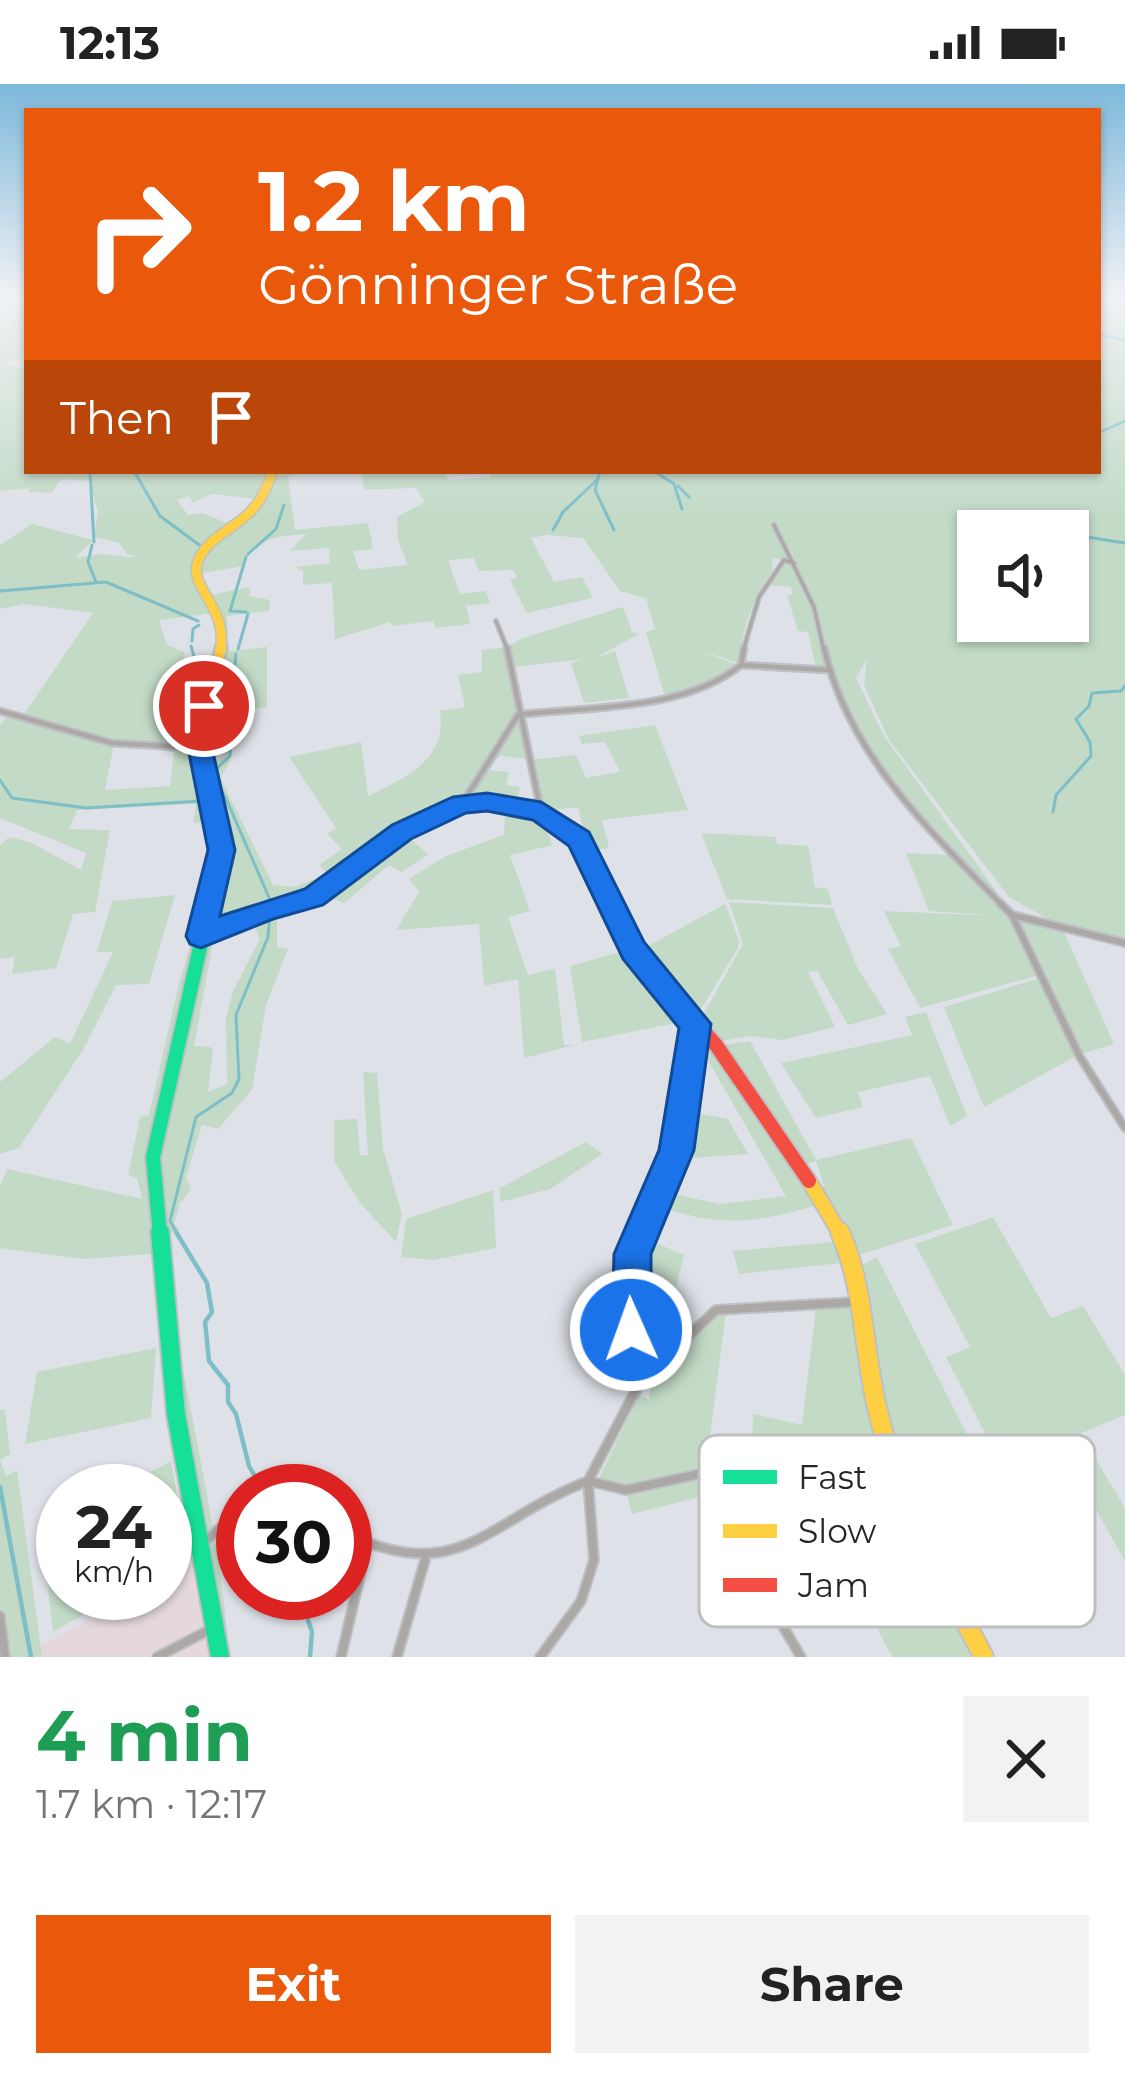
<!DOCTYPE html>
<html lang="en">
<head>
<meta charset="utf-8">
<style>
  :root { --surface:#fff; --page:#f2f2f2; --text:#222; --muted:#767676; --accent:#ea580c }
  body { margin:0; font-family:Montserrat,sans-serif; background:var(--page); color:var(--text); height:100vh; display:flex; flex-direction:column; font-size:45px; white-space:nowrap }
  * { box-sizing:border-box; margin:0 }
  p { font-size:39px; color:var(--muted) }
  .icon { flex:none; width:66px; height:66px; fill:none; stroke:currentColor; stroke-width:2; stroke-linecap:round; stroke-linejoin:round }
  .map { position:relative; height:1573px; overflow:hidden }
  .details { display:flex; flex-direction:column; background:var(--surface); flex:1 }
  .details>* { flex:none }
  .top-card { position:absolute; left:24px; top:24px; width:1077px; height:366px; border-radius:0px; box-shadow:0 3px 9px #0004; background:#ea580c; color:#fff; overflow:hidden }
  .tools { position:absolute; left:957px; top:426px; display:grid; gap:24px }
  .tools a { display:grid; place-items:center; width:132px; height:132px; border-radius:0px; background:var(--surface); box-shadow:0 3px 9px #0004; font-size:60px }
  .speed { position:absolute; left:36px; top:1380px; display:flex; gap:24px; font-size:60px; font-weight:700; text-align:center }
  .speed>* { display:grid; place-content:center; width:156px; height:156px; border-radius:50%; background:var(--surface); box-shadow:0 3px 9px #0004; line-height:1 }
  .speed small { font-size:30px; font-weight:400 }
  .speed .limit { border:18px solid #d22; background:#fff; color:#111 }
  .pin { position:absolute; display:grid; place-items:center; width:102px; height:102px; color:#fff; margin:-51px; border:6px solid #fff; border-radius:50%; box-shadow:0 3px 12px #0007 }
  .me { position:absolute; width:132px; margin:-66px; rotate:358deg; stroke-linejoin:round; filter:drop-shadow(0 0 9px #0008) }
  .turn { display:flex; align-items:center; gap:42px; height:252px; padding:0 36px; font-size:54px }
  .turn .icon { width:156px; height:156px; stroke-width:2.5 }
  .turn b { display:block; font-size:84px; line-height:102px }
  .then { display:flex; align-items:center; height:114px; padding:0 36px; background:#0003; gap:24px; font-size:45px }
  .round { display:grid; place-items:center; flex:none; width:126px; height:126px; border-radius:0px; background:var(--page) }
  .overview { display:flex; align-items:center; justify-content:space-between; height:204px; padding:0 36px }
  h1 { font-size:72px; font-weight:700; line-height:90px; color:#1e9e55 }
  .button { display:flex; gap:24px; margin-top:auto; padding:24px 36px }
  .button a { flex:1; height:138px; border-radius:0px; background:var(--accent); color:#fff; font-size:48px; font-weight:700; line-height:138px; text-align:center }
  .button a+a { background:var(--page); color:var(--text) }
  .status { display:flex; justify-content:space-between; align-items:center; height:84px; padding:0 60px; background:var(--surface); direction:ltr }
  .status svg { height:33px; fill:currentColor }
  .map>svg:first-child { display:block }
  .commercial { fill:#e4d8dc }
  .green { fill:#c2dac6; fill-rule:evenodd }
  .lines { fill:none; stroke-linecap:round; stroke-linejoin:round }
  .stream-far1 { stroke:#7dbec7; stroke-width:3 }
  .stream { stroke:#7dbec7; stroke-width:4.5 }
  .street-far3-casing { stroke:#bec0c5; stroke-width:6 }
  .street-far2-casing { stroke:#bec0c5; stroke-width:9 }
  .street-far1-casing { stroke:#bec0c5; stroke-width:10 }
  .street-casing { stroke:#bec0c5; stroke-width:12 }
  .fast-far2-casing { stroke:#bec0c5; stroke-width:15 }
  .fast-far1-casing { stroke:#bec0c5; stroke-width:18 }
  .fast-casing { stroke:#bec0c5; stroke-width:22 }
  .slow-far3-casing { stroke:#bec0c5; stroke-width:12 }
  .slow-far2-casing { stroke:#bec0c5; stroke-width:15 }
  .slow-far1-casing { stroke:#bec0c5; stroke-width:18 }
  .slow-casing { stroke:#bec0c5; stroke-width:22 }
  .jam-far1-casing { stroke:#bec0c5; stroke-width:15 }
  .jam-casing { stroke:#bec0c5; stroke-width:18 }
  .street-far3 { stroke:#aba8a6; stroke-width:3 }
  .street-far2 { stroke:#aba8a6; stroke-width:4.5 }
  .street-far1 { stroke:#aba8a6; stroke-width:6 }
  .street { stroke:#aba8a6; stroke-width:8 }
  .fast-far2 { stroke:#16e098; stroke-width:10 }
  .fast-far1 { stroke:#16e098; stroke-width:14 }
  .fast { stroke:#16e098; stroke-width:18 }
  .slow-far3 { stroke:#ffcf43; stroke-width:9 }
  .slow-far2 { stroke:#ffcf43; stroke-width:10 }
  .slow-far1 { stroke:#ffcf43; stroke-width:14 }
  .slow { stroke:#ffcf43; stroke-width:18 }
  .jam-far1 { stroke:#f24e42; stroke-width:10 }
  .jam { stroke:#f24e42; stroke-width:14 }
  .route { fill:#1a73e8; stroke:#114b97; stroke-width:3 }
  .key { fill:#fff; stroke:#bebebf; stroke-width:3 }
  .key-label { font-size:33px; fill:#25272b }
</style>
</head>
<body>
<div class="status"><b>12:13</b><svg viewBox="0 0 49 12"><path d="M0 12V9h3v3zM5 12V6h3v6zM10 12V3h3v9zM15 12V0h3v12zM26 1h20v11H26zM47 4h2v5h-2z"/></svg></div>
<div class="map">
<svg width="1125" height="1573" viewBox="0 0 1125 1573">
  <rect width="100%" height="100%" fill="#dee2e8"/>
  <path class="commercial" d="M204 1473 220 1573H42L40 1562 138 1509H165V1494Z"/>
  <path class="green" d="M0 214H27V273L1 279 27 285V387H313L288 392 295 446 368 439 373 465 353 467 359 486 408 481 398 456 397 433 425 418 416 404 364 406 361 387 444 389 449 396 491 393V387H1098V214H1125V858L1062 843 1009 813 889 656 864 601 867 574 856 594 884 652 1009 825 904 718 877 679 831 586 818 529 792 470 784 476 772 474 773 487C751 516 743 543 739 579L695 565 738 581C719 604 692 607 664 610L646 548 655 545 646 514 620 507 583 454 547 451 531 454 554 498 582 493 593 514 527 529 510 496 517 493 513 486 479 487 474 474 448 476 460 510 486 507 490 519 466 522 470 540 436 544 433 537 392 542 390 538 335 555 332 499 303 501V487L296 483 330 479 329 464 290 467 306 450C281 452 253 453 244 482L198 490 211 511 250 503 249 512 270 516 269 527 227 532 229 567 267 563V623L234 627C233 649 236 678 220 693L273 801 294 803 328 790 319 781 342 765 327 750 336 744 289 673 361 658 368 712C407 693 447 676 440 627L465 623 458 591 482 588V566L507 563 526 675 501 672 489 677 485 686 509 688 506 701 520 703 515 723 462 720 403 749 428 770 402 788 389 781 344 819 319 810 277 822V863L288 865 266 921 252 1006 218 1045 202 1041 186 1093 191 1106 180 1119 174 1140 180 1145 162 1153C178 1293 220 1435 229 1573H220L176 1330 157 1155 150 1154 152 1170 83 1175 0 1164V1103L7 1085 142 1115 137 1094 128 1091 140 1033 149 1031 179 899 216 777 211 738 193 739 196 720 77 726 69 745 110 746 95 828 73 830 56 884 12 890 15 873 0 875V761L9 753 30 758 81 786 86 769 0 734V641L10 628 25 629 93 529 24 520 0 525V461L32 440 93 456 75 474 101 470 139 474 127 470 119 459 94 453 98 428 89 397 62 395 51 409 27 408 31 404 0 407ZM212 410 259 415 231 441 203 429 188 431 177 416 189 412 193 419ZM978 447H1068V537H978ZM214 529 222 562 211 592 183 594 184 568 167 561 159 536ZM221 586C234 601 227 650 223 673L208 684 207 630ZM114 660 174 668 170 702 105 706ZM251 832 260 855 233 907 226 934 227 1000 208 1008 213 967 211 963 194 962 215 847Z
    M785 478 795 481 815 527 827 583 816 584 808 548 798 547 787 511 792 510 791 503 767 501Z
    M623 523 632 548 639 550 595 574 615 567 629 614 584 619 571 579 584 575 513 583 509 562 523 554Z
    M655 641 688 726 602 736 609 764 588 767 578 723 544 727 529 676 576 671 586 694 620 688 605 658 582 660 579 652Z
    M505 731 544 738 552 761 510 771 530 827 508 833 528 891 555 885 564 961H574L524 974 518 895 484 902 479 840 396 846 419 808 409 795 446 772 504 751Z
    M701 749 776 753 777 760 808 762 815 803 828 805 832 821 727 815Z
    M906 769 948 771 1006 828 1004 832H1010L1036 892 920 924 888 865 901 862 884 827 1000 832 929 827Z
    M175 811 149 900 116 901 84 964 19 1064 0 1070V998L55 953 70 960 113 868H97L112 817Z
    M729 818 833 824 858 885 887 930 848 941 817 887 808 888 835 943 783 956 750 952 716 958 698 940 743 860Z
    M725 820 739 856 738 864 695 935 637 868Z
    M1017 832 1063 846 1114 960 1081 970Z
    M625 867 627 877 637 875 685 937 582 958 570 882Z
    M1040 894 1078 971 984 1023 944 923Z
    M926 928 967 1032 950 1042 930 992 858 1008 863 1023 816 1034 781 979 912 951 905 933Z
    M750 957 816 1076 911 1054 953 1141 853 1173 820 1105 824 1102 816 1077 795 1083 749 1016 751 1026 822 1120C759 1138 722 1145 659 1122L664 1108 720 1120 786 1112 701 964Z
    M363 988 377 989 383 1065 402 1130 396 1158 360 1119 334 1077V1036L357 1035 360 1071H368Z
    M685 1027 728 1035 748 1070 678 1075Z
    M586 1058 602 1070 550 1105 500 1118V1104Z
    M493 1106 496 1164 433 1176 401 1173 406 1135Z
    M993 1133 1051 1234 1083 1222 1125 1291V1331L1002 1382 946 1273 970 1263 915 1160Z
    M644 1154 684 1171 658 1276 648 1284 640 1280 632 1197Z
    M845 1157 851 1178 739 1190 733 1167Z
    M877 1173 986 1388 912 1417C882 1342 868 1265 854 1185Z
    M846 1222 855 1224 878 1343 980 1573H892L848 1487 777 1502 752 1386 753 1330 802 1341 816 1223Z
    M726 1227 706 1384 627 1404 598 1396 639 1312 649 1315 652 1293 716 1230Z
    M156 1264 151 1334 25 1360 37 1288Z
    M0 1326H5L10 1370 0 1376 6 1392 17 1386 42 1573H0Z
    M1083 1353 1125 1424V1477L1060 1362Z
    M171 1377 188 1470 165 1483V1407H114Z
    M714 1389 721 1391 728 1406 632 1430 627 1409Z
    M63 1434V1509H120L53 1548 41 1445Z"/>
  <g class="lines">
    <path class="stream-far1" d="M1098 250 1125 256
      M1098 349 1125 337
      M90 387 94 458
      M134 387 160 432 202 463
      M600 387 595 406 614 446
      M654 387 674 400 682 425
      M678 402 689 413
      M553 446 563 428 598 395
      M1068 450 1125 459
      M92 461 88 478 96 498
      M248 470 276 445 284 421
      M246 473 230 527 246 528
      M0 507 106 498 198 537
      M192 557 193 545 199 541
      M191 562 196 580
      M238 565 248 530
      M231 625 236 570
      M488 685 508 652
      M214 687 230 672 231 630
      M215 693 227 717
      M0 696 12 714 86 724 201 717
      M467 717 486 688
      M1053 728 1056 711 1091 672 1090 658 1076 635 1089 622 1092 609 1121 607 1125 602
      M396 745 458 718
      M335 793 391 749
      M272 818 331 795
      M178 1151 170 1137 196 1033 232 1009 239 995 236 931 268 853 271 818 227 717H221"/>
    <path class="stream" d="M176 1148 207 1199 212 1228 205 1238 209 1277 228 1301V1318L236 1330 249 1382 263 1407
      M684 1251 699 1237
      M630 1324 644 1300
      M0 1403 31 1573
      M299 1509 312 1548 310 1573"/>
    <g class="street-far3-casing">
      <path id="street-far3" d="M774 441 814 523 824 567
        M496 537 508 567
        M743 567 759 513 784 476 794 479"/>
    </g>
    <g class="street-far2-casing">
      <path id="street-far2" d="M507 564 541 728
        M824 564C849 671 929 746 1003 822
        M741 581 829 586
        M0 627 112 659 199 664
        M281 822 313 814 398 751 462 720 518 631C589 622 682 628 741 581L744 564"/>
    </g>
    <g class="street-far1-casing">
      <path id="street-far1" d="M1000 819 1012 831 1080 973 1125 1044
        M1012 831 1125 859
        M206 850 294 819
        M692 969 714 960
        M644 1151 677 1066 695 943"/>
    </g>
    <g class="street-casing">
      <path id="street" d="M640 1298C630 1241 623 1203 645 1148
        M588 1397 626 1406 718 1386 777 1532 801 1573
        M263 1407 283 1402 292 1407
        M345 1449C461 1504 486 1436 588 1397
        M202 1460 243 1424
        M0 1532 5 1573
        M157 1573 211 1545
        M341 1573 367 1462
        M397 1573 425 1476
        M540 1573 581 1517 594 1476 588 1397 640 1298 716 1226 856 1218"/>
    </g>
    <g class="fast-far2-casing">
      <path id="fast-far2" d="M209 822 221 778 200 664 204 622 219 573"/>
    </g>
    <g class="fast-far1-casing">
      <path id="fast-far1" d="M160 1151 153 1073 210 819"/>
    </g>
    <g class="fast-casing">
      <path id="fast" d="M160 1148 176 1330 220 1573"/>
    </g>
    <g class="slow-far3-casing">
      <path id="slow-far3" d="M220 567C229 525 190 504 197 480 204 455 234 445 250 428 262 416 267 402 273 387"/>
    </g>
    <g class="slow-far2-casing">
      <path id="slow-far2" d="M219 573 221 564"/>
    </g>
    <g class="slow-far1-casing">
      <path id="slow-far1" d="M809 1097 841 1151"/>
    </g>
    <g class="slow-casing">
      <path id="slow" d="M840 1148C865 1204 863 1268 878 1328 899 1415 942 1495 984 1573"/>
    </g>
    <g class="jam-far1-casing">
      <path id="jam-far1" d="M462 720C549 716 580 744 612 822"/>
    </g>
    <g class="jam-casing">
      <path id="jam" d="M611 819 641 878 716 961 809 1097"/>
    </g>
    <use href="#street-far3" class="street-far3"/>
    <use href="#street-far2" class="street-far2"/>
    <use href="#street-far1" class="street-far1"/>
    <use href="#street" class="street"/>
    <use href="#fast-far2" class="fast-far2"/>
    <use href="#fast-far1" class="fast-far1"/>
    <use href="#fast" class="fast"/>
    <use href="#slow-far3" class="slow-far3"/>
    <use href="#slow-far2" class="slow-far2"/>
    <use href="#slow-far1" class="slow-far1"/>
    <use href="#slow" class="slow"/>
    <use href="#jam-far1" class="jam-far1"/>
    <use href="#jam" class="jam"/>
  </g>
  <linearGradient id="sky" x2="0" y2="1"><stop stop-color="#7db8db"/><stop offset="0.49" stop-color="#f0f2f5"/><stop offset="1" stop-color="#f0f2f5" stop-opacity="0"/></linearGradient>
  <rect width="1125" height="434" fill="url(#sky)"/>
  <path class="route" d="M204 614 216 622 212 664 235 766 220 832 305 805 392 741 453 713 487 709 541 718 589 748 644 858 711 940 694 1066 651 1170V1246L645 1260 631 1266 618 1260 612 1246 614 1170 659 1066 679 944 623 875 569 762 533 736 487 727 466 729 411 755 323 821 273 835 201 864 190 860 186 852 208 766 188 664 193 622Z"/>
  <rect x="699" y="1351" width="396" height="192" rx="18" class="key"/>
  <rect x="723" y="1386" width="54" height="14" fill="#16e098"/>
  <rect x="723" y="1440" width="54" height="14" fill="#ffcf43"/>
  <rect x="723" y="1494" width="54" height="14" fill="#f24e42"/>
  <g class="key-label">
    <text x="798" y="1405">Fast</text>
    <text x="798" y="1459">Slow</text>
    <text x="798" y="1513">Jam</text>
  </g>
</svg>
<div class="tools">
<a><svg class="icon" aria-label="sound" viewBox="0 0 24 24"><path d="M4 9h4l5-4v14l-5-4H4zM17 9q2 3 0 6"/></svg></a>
</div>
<div class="speed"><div>24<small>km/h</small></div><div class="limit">30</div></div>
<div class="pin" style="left:204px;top:622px;background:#d93025"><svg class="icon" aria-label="arrive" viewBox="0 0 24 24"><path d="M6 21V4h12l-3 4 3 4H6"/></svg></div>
<svg class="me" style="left:631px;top:1246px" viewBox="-20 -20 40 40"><circle r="17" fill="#1a73e8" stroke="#fff" stroke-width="3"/><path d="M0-11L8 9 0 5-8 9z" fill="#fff"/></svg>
<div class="top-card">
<div class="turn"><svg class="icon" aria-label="right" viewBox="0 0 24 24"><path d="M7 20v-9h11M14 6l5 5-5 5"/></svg><div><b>1.2 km</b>Gönninger Straße</div></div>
<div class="then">Then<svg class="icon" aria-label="arrive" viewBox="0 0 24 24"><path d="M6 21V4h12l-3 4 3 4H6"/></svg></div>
</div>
</div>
<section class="details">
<div class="overview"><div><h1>4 min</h1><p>1.7 km · 12:17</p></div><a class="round"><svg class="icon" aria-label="close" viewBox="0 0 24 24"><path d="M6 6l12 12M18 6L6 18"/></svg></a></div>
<div class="button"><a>Exit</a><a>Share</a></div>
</section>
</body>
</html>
